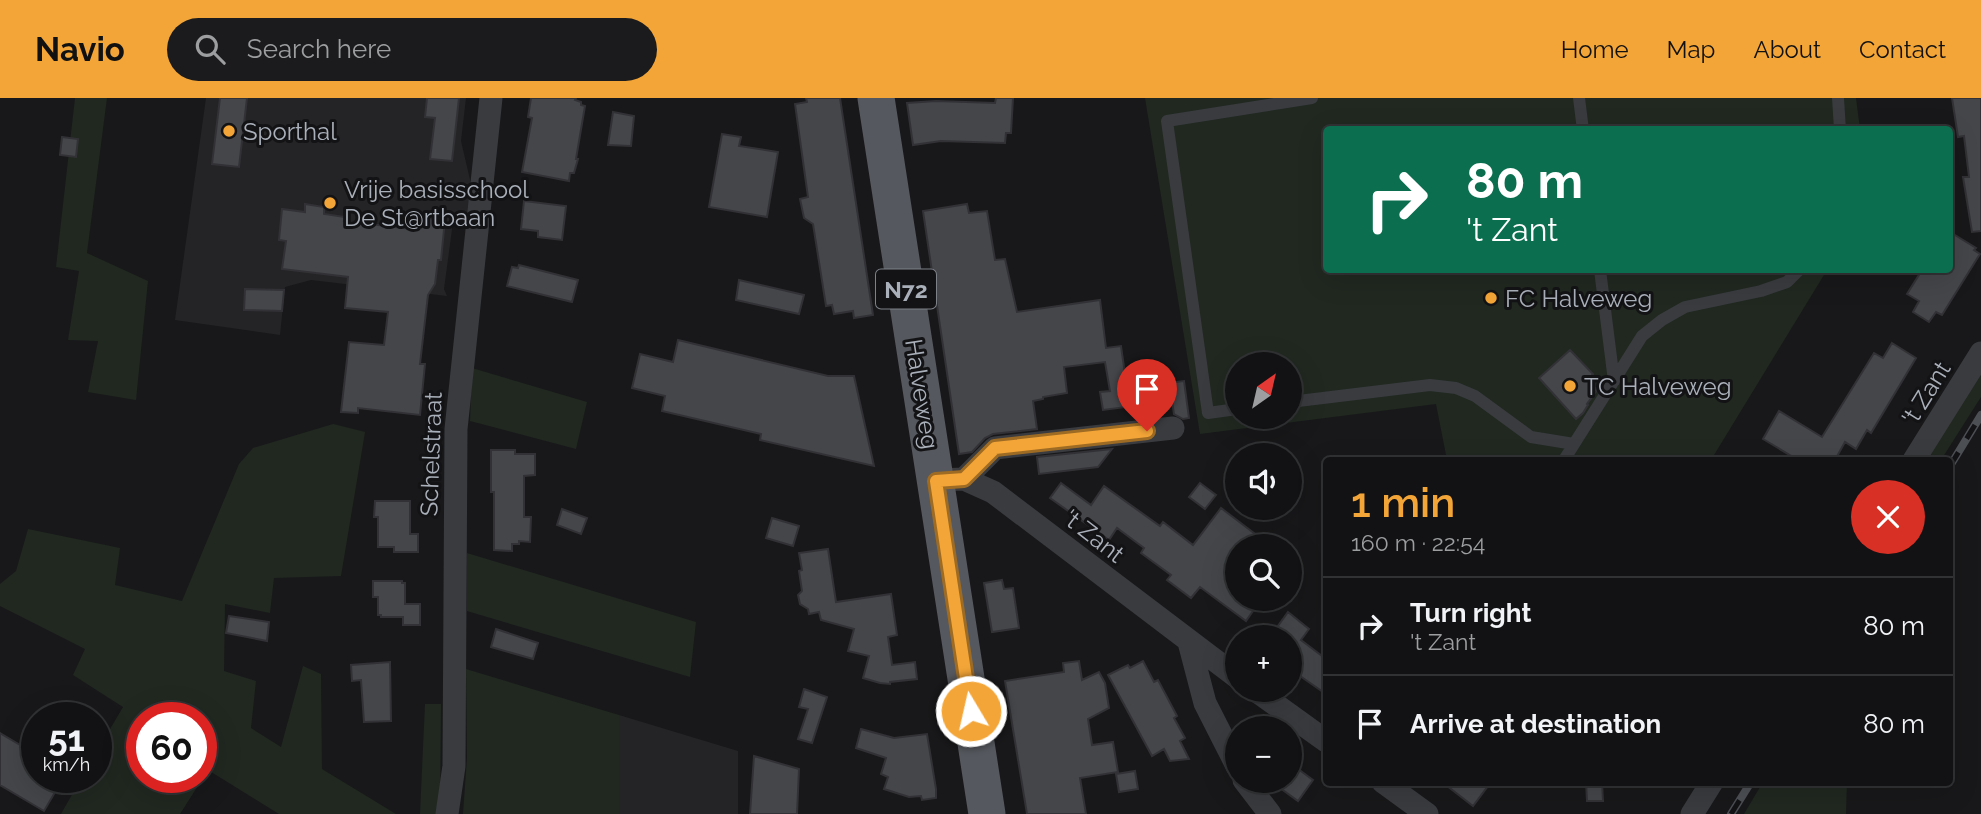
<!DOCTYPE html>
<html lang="en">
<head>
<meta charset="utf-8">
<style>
  :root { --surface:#121214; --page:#1b1b1d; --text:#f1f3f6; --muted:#9c9ea0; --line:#313234; --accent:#f3a537 }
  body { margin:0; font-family:Raleway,sans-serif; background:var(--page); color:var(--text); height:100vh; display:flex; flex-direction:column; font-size:26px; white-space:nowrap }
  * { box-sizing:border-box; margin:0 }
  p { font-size:23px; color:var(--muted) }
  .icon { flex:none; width:38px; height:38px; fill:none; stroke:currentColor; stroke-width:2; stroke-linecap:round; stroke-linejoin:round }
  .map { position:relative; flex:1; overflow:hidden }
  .sheet { position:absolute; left:1323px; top:359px; width:630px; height:329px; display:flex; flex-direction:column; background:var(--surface); border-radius:7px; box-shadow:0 7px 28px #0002,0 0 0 2px var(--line) }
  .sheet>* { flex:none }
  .guide { position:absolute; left:1323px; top:28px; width:630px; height:147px; border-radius:7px; box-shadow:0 7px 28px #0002,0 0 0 2px var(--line); background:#0b6e4f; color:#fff; overflow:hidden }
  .needle { width:46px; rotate:34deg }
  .buttons { position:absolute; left:1225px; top:254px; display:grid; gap:14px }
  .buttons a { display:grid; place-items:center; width:77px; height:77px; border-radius:50%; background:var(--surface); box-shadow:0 7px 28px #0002,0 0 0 2px var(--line); font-size:35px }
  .speed { position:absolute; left:21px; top:604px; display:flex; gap:14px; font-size:35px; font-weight:700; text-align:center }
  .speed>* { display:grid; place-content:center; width:91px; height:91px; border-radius:50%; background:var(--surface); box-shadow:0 7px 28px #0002,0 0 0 2px var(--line); line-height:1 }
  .speed small { font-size:18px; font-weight:400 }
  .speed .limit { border:10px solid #d22; background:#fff; color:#111 }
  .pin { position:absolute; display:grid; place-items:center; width:60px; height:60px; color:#fff; margin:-72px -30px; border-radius:50% 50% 50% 0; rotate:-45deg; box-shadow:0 0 7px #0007 }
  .pin .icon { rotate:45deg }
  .me { position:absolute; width:77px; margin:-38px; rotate:351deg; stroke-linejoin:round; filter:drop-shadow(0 0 5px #0008) }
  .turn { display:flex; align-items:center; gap:24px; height:147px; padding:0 28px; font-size:32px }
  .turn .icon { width:91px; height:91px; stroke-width:2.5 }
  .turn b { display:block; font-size:49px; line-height:60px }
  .round { display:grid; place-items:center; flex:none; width:74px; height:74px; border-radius:37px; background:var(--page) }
  .summary { display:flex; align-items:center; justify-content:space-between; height:119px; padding:0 28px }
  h1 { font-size:42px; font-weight:600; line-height:52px; color:var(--accent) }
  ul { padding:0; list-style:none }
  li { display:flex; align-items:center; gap:21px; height:98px; padding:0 28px; border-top:2px solid var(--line) }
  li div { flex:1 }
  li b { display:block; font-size:26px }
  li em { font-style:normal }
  header { display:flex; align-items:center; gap:42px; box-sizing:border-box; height:98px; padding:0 35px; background:var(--accent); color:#111 }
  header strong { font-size:33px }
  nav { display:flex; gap:38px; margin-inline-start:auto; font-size:24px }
  .search { width:490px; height:63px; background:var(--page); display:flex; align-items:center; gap:18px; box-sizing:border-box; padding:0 24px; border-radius:38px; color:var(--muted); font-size:26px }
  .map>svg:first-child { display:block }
  .built { fill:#242427 }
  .green { fill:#202820; fill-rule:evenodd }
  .building { fill:#44464a; stroke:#323236; stroke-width:2 }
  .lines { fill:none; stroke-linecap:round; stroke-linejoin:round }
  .service { stroke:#393b3f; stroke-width:12 }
  .minor { stroke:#393b3f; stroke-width:23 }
  .primary { stroke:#55585e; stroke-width:37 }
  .rail-casing { stroke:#4c4f54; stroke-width:8 }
  .rail { stroke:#131315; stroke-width:5; stroke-dasharray:16; stroke-linecap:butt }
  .route-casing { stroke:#9e6b24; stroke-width:18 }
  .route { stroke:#f3a537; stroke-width:12 }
  .poi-dot { fill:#f3a537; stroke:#131315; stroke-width:2.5 }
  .labels { text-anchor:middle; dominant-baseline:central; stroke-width:6; stroke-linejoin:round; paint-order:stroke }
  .shield { fill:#131315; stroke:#7d8188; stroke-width:2 }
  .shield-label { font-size:23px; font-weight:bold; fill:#aab0ba }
  .poi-label { font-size:24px; fill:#aab0ba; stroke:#131315; text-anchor:start }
  .street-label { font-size:24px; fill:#aab0ba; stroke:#131315 }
</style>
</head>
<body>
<header>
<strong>Navio</strong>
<div class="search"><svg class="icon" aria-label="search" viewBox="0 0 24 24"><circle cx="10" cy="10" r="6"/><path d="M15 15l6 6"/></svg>Search here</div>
<nav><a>Home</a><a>Map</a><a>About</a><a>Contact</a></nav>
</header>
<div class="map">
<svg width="1981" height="716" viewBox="0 0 1981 716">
  <rect width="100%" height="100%" fill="#18181a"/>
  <path class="built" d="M206 0H466L461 43 471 86 467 125 453 124 444 191 447 198 311 182 285 189 280 237 175 222Z
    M619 617 738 653V716H619Z"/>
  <path class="green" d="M75 0H107L87 155 148 183 136 302 88 294 98 243 68 242 79 173 56 169Z
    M1145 0H1856L1860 31 1326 32V172H1827L1711 362H1447L1436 306 1200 336ZM1237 266H1290V318H1237Z
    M1981 269V299L1941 362H1923Z
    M472 270 587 304 576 351 470 323Z
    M333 326 365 334 341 478 274 480 270 515 225 506 224 573 256 583 251 630 281 649 303 568 321 576 322 671 396 716H279L208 672 180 716H61L82 679H96V655L123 609 73 577 85 551 0 508V486L16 473 28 431 120 450 115 487 182 503 239 366 253 350ZM142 620H201V679H142Z
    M467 455 696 524 690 579 467 513Z
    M466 571 619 617V716H463L467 660Z
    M425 606H441L440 716H420Z
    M1763 684H1847L1846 716H1744Z"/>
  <path class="building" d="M220 0H247L239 69 212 66Z
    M427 0H459L452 63 430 61 435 20 425 19Z
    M531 0H576L575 2 581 4V7L585 8 576 61H578L574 75H570L569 83 522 74 532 20 528 19Z
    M806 0H840L873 217 854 220 853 213 834 216 832 207 826 208 813 126 804 120 800 101 808 99 795 6 807 4Z
    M996 0H1013L1011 35H1006L1005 45 941 43 913 47 907 5 936 3 995 5Z
    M1952 0H1981V133L1972 134 1963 79H1969L1964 38 1958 39Z
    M613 14 634 18 631 48 608 47Z
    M722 36 741 39 739 48 778 54 767 119 709 109Z
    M62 39 78 41 76 59 60 57Z
    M524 103 566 108 562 142 538 139V133L521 131Z
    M305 106 324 109V116L345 119 344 123 411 131 412 122 419 119 445 122 441 162H438L435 186 428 197 420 266H425L420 317 358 310V315L341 314 349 244 384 247 388 214 345 210 348 179 282 171 286 143 279 142 282 111 305 114Z
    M967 106 969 115 987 113 995 162 1005 161 1017 214 1100 202 1106 250 1121 248 1127 290 1184 283 1189 320 1183 321 1174 316 1172 303 1103 312 1100 294 1110 293 1105 264 1064 269 1067 295 1043 299V301L1033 303 1037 331 993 336 985 340 972 354 959 356 923 113Z
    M1950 134 1976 150 1974 152 1980 156 1942 217 1936 214 1929 224 1913 214 1919 203 1907 196 1922 172H1950Z
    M519 167 578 182 572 204 507 188 512 169 518 170Z
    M739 182 804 197 799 216 736 202Z
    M245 191 284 192 282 213 244 212Z
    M678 242 828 278H854L874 368 760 342 761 336 662 313 665 298 632 290 640 256 673 264Z
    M1892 245 1916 260 1871 335 1867 332 1856 351 1845 344 1835 362H1798L1763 341 1779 313 1822 339 1874 255 1883 260Z
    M1570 252 1593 276 1588 282 1597 292 1587 306 1588 307 1583 315 1576 321 1539 280Z
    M1112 351 1098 369 1039 376 1037 359Z
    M491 352H515V356H535V377L524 378V419H531L530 444 519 443V446H512V453L494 452V394H491Z
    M1061 385 1091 407 1104 388 1160 428 1163 424 1193 447 1221 410 1271 448H1237V500H1262L1246 523 1200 489 1191 500 1167 482 1171 477 1141 455 1144 450 1117 430 1109 442 1050 400Z
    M1200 385 1216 397 1205 411 1189 399Z
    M375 403H410V436H418V454H394V449H378V419H374Z
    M562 411 587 420 581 436 557 427Z
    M772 420 799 428 793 448 766 440Z
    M828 451 836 504 891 496 897 537 888 539 892 567 915 564 917 581 890 584V586L880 585 863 580 869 558 848 553 854 531 821 522 819 514 809 516 808 511 800 506 798 497 802 493 799 473 802 472 799 455Z
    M1002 482 1004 491 1013 490 1019 530 992 534 984 485Z
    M373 483H402V485H405V506H420V527H403V519H381V517H378V499H373Z
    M1288 514 1309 531 1301 542 1326 561V596L1290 571V539H1270Z
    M229 518 269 524 267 543 226 535Z
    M496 531 538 545 533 561 491 549Z
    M1079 563 1082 582 1099 574 1105 585 1109 610 1088 621 1092 647 1113 644 1118 674 1080 680 1086 716H1027L1005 583 1064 574 1063 565Z
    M1143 563 1154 584 1158 582 1177 618 1174 620 1185 640 1180 643 1189 661 1170 663 1164 651 1152 658 1108 577 1128 567 1130 570Z
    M390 564 391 623 364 624 361 582 352 583 351 567Z
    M804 591 827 599 812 645 798 641 808 611 799 609Z
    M861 631 894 640 927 636 936 691V700L922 702 921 698 909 699 884 691 888 679 881 676 886 660 856 650Z
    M0 635 37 657V679H64L44 713 0 687Z
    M754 658 799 671 797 716H750Z
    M1290 665 1313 682 1298 703 1269 682H1290Z
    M1135 673 1138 691 1119 694 1116 676Z
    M1442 684H1491L1473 708Z
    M1586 684H1602L1603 703H1587Z"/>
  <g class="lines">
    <path class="service" d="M1579 0 1583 32
      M1838 0 1840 32
      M1600 172 1614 283
      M1290 304 1430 287 1456 290 1475 298 1531 339 1574 346
      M1237 311 1208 315 1167 23 1312 0
      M1564 362 1642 238 1662 222 1685 209 1761 193 1787 184 1799 172"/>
    <path class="minor" d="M1914 362 1981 255
      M964 381 995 350 1173 330
      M936 382 964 381 993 394 1237 579
      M1189 544 1205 605 1237 668
      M1255 592 1326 643
      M1244 682 1270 716
      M1383 684 1427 716
      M447 716 454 668 456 331 491 0
      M1692 716 1712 684"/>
    <path class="primary" d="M876 0 987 716"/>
    <g class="rail-casing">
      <path id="rail" d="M1950 368 1981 317
        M1731 716 1751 684"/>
    </g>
    <use href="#rail" class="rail"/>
  </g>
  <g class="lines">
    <g class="route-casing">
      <path id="route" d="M971 613 936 383 964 381 995 350 1147 333"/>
    </g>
    <use href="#route" class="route"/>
  </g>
  <g class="poi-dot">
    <circle cx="229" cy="33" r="7"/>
    <circle cx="330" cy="105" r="7"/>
    <circle cx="1491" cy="200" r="7"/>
    <circle cx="1570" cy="288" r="7"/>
  </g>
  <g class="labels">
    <rect class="shield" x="876" y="171.5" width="60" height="39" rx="5"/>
    <g class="shield-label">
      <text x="906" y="191">N72</text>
    </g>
    <g class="poi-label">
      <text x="243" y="33">Sporthal</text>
      <text x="344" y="91">Vrije basisschool<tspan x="344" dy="28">De St@rtbaan</tspan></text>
      <text x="1505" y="200">FC Halveweg</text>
      <text x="1584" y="288">TC Halveweg</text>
    </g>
    <g class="street-label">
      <text transform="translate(1926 295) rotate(-58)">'t Zant</text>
      <text transform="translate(922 296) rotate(81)">Halveweg</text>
      <text transform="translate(431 356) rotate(-88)">Schelstraat</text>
      <text transform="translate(1094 438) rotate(38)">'t Zant</text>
    </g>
  </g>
</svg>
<div class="buttons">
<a><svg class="needle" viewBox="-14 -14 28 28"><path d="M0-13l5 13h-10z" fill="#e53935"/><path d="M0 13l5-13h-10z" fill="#9c9ea0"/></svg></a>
<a><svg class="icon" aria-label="sound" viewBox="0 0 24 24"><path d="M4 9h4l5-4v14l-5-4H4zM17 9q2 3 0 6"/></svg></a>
<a><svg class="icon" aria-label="search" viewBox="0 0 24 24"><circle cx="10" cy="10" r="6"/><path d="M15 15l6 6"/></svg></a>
<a>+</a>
<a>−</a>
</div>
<div class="speed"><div>51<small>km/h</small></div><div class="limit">60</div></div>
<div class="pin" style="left:1147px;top:333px;background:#d93025"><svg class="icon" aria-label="arrive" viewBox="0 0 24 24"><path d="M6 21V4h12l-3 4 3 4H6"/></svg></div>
<svg class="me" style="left:971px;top:613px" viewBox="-20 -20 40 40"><circle r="17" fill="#f3a537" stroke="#fff" stroke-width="3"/><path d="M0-11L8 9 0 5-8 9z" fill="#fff"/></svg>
<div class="guide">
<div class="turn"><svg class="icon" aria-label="right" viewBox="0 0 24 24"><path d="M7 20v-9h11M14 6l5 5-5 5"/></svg><div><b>80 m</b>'t Zant</div></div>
</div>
<section class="sheet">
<div class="summary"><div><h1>1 min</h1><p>160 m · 22:54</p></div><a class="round" style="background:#d93025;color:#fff"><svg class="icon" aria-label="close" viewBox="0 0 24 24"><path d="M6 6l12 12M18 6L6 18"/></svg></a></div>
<ul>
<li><svg class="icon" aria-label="right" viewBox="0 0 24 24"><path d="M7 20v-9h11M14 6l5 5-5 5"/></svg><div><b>Turn right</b><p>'t Zant</p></div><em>80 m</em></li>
<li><svg class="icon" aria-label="arrive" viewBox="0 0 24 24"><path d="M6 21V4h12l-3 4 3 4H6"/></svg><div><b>Arrive at destination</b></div><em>80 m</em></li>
</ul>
</section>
</div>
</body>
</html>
